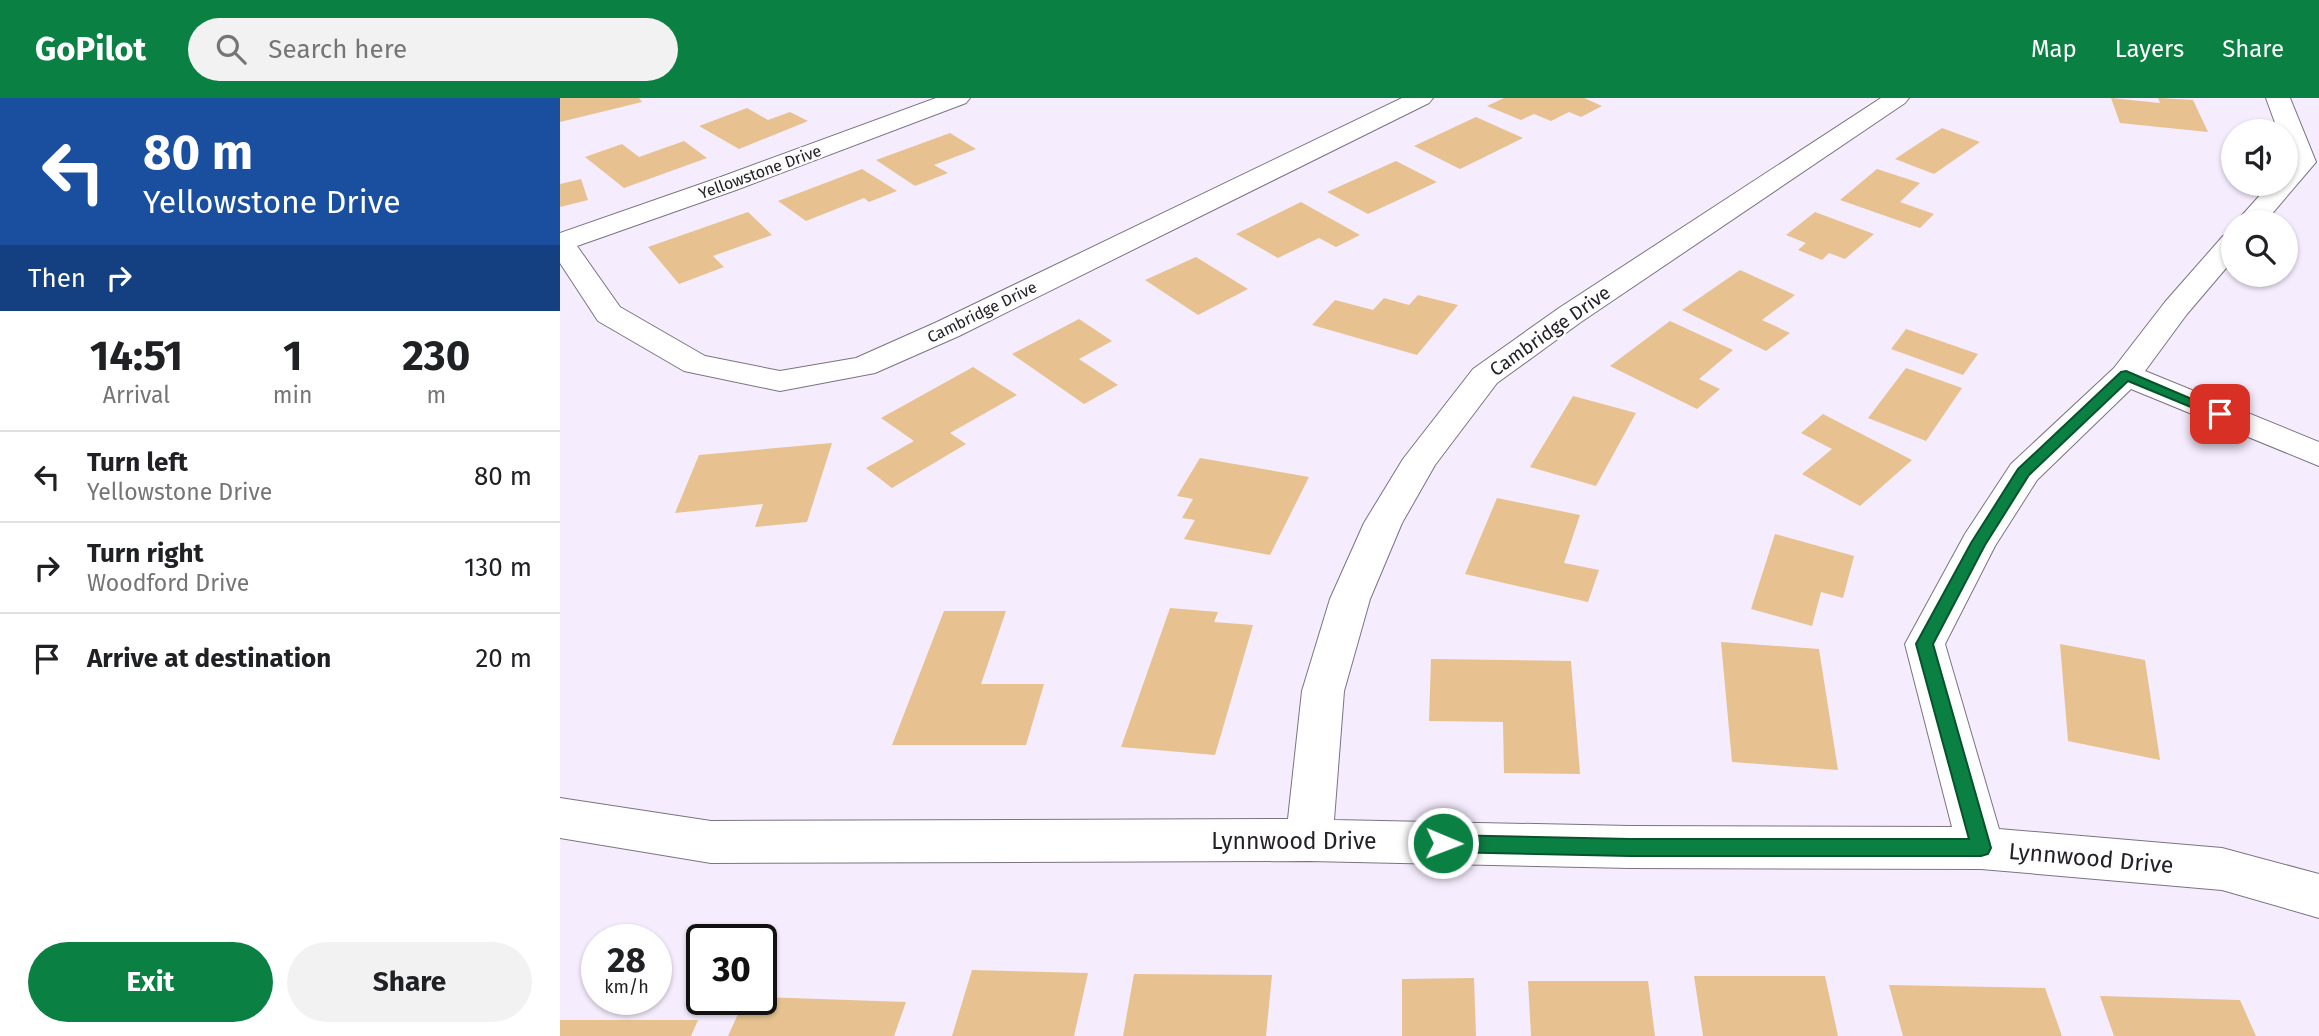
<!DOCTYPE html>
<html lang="en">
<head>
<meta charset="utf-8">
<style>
  :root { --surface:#fff; --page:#f2f2f2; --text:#202124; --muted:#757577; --line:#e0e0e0; --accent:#0b8043 }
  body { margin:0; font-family:"Fira Sans",sans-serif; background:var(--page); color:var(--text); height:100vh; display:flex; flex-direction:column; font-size:26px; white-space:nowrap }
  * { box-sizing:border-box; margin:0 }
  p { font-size:23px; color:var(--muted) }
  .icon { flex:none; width:38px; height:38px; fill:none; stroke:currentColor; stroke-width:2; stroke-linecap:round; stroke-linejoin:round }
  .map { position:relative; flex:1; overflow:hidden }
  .panel { display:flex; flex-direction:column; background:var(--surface); width:560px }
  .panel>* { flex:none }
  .top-card { background:#1a4fa0; color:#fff; overflow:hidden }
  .tools { position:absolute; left:1661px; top:21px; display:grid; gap:14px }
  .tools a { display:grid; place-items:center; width:77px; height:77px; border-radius:50%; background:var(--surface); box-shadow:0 2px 5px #0004; font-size:35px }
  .speed { position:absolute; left:21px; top:826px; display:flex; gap:14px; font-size:35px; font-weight:700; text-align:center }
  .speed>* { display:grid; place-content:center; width:91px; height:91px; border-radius:50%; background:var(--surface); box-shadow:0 2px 5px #0004; line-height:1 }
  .speed small { font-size:18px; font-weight:400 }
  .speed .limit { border:4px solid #111; border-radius:10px; background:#fff; color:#111 }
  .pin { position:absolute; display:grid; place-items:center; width:60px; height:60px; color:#fff; margin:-30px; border-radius:14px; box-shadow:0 4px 10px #0006 }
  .me { position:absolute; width:77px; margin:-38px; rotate:91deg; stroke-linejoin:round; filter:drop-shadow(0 0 5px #0008) }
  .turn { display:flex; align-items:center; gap:24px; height:147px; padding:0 28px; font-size:32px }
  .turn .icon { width:91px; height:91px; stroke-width:2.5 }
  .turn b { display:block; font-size:49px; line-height:60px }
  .then { display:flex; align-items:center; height:66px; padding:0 28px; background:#0003; gap:14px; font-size:26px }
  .eta { display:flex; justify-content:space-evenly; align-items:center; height:119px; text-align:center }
  .eta b { font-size:42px; font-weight:700; line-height:49px }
  .cta { display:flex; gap:14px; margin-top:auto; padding:14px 28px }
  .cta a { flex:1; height:80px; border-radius:42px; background:var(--accent); color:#fff; font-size:28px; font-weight:700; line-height:80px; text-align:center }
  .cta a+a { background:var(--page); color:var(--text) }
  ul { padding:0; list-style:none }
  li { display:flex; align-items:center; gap:21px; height:91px; padding:0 28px; border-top:2px solid var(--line) }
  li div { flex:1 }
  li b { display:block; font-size:26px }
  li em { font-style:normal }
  header { display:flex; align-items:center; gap:42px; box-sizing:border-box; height:98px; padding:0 35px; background:var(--accent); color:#fff }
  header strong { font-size:33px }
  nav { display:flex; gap:38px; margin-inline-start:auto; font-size:24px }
  .search { width:490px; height:63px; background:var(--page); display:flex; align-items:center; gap:18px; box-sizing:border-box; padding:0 24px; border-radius:38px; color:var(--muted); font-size:26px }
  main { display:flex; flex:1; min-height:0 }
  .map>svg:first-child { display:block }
  .building { fill:#e7c290 }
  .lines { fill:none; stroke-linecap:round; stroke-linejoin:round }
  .street-casing { stroke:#7b7382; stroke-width:2 }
  .street { fill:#fff; fill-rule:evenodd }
  .route { fill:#0b8043; stroke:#07532c; stroke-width:2 }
  .labels { text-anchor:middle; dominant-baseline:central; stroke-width:5; stroke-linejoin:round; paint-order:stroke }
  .far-street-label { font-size:16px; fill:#242027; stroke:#fdfdfd }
  .street-label { font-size:19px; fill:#242027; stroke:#fdfdfd }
  .near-street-label { font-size:23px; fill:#242027; stroke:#fdfdfd }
</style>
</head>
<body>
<header>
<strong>GoPilot</strong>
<div class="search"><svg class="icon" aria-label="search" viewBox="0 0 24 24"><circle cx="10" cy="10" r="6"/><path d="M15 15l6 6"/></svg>Search here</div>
<nav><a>Map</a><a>Layers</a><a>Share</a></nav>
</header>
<main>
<section class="panel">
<div class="top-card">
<div class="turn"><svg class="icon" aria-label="left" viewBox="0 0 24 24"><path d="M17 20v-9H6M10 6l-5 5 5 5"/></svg><div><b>80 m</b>Yellowstone Drive</div></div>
<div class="then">Then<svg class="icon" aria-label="right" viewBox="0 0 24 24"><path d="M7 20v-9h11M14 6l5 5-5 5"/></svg></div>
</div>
<div class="eta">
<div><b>14:51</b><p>Arrival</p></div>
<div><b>1</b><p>min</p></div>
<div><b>230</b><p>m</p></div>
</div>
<ul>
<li><svg class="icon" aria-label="left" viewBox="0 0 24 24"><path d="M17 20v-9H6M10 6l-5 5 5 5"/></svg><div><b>Turn left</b><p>Yellowstone Drive</p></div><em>80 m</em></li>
<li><svg class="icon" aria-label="right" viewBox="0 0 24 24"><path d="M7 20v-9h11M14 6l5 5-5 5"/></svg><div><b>Turn right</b><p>Woodford Drive</p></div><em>130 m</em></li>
<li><svg class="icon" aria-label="arrive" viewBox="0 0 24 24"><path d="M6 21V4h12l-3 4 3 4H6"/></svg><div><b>Arrive at destination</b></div><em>20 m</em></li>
</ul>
<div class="cta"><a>Exit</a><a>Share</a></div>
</section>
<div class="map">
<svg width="1759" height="938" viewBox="0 0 1759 938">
  <rect width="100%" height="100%" fill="#f5ecfd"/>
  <path class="building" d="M0 0H79L82 4 0 24Z
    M944 0H1024L1042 8 1021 19 1009 14 991 23 974 16 961 22 927 8Z
    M1551 0 1600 5 1598 0 1633 2 1648 34 1560 25Z
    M187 10 208 22 230 14 248 23 179 51 139 28Z
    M916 19 963 40 900 71 854 48Z
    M1382 30 1420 44 1374 76 1335 61Z
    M390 35 416 51 374 67 388 75 355 88 316 62Z
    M124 43 147 60 64 90 25 59 62 46 79 59Z
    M836 63 877 84 808 116 767 94Z
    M302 71 337 93 309 104 304 100 246 123 218 103Z
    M1317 71 1360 85 1340 104 1374 116 1360 130 1280 102Z
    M21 81 28 102 0 109V86Z
    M741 104 800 137 776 149 759 140 718 160 676 136Z
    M188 114 212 137 153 158 164 169 119 186 88 149Z
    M1255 114 1314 136 1285 161 1269 155 1262 162 1238 152 1246 145 1226 137Z
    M636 159 688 191 638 217 585 182Z
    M1180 172 1235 197 1202 222 1230 235 1206 253 1122 212Z
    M858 197 898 207 857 257 752 227 775 202 813 212 824 200 849 207Z
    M519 221 552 243 519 261 558 287 524 306 452 256Z
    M1110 223 1173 252 1139 281 1160 291 1137 311 1050 268Z
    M1346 231 1418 256 1403 277 1331 251Z
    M413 269 457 297 390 335 406 346 332 390 306 370 354 343 321 320Z
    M1346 270 1402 290 1366 343 1308 320Z
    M1013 298 1076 315 1036 388 970 369Z
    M1263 316 1352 362 1300 408 1242 376 1272 351 1241 335Z
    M272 345 247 424 195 429 203 406 115 415 139 357Z
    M640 360 749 379 710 457 624 441 635 422 622 420 633 401 617 398Z
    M937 400 1020 417 1004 465 1039 472 1028 504 905 476Z
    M1215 436 1294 458 1283 500 1261 494 1252 528 1191 511Z
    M610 510 658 514 654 524 693 527 655 657 561 649Z
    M384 513H446L421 586H484L466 647H332Z
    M1161 544 1259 551 1278 672 1172 664Z
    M1500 546 1585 562 1600 662 1508 643Z
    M871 561 1011 563 1020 676 944 675 943 624 869 623Z
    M412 872 528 875 514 938H392Z
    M574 876 712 877 706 938H563Z
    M1134 878H1265L1278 938H1143Z
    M914 880 916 938H842V881Z
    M968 883H1088L1095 938H971Z
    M1329 887 1485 890 1502 938H1343Z
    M1540 898 1680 902 1696 938H1554Z
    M201 899 346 904 334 938H168L185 901Z
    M0 922H138L131 938H0Z"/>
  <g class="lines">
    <g class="street-casing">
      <path id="street" d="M376 0H410L406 5 176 92 17 148 60 209 145 258 220 273 296 260 377 224 842 0H873L869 5 399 238 315 275 220 293 124 273 38 223 0 165V135L158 80Z
        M1321 0H1349L1345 5 1021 224 937 285 875 367 842 425 810 501 784 593 774 722 1070 728 1392 729 1345 546 1405 436 1451 366 1554 270 1605 204 1663 138 1673 135V162L1627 216 1585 273 1759 344V368L1571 291 1477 382 1435 448 1385 546 1439 731 1662 750 1759 776V820L1662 792 1421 771 1070 770 749 763 151 765 0 740V700L151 723 728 721 742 593 770 501 804 425 843 361 913 271 999 210Z
        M1706 0H1730L1756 64 1705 124H1676L1710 86H1726V68L1730 63 1726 52V33H1718Z"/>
    </g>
    <use href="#street" class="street"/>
  </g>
  <path class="route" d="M1566 273 1667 316 1665 319H1655L1568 283 1469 377 1425 447 1373 546 1431 750 1428 756 1421 758H1070L883 754 876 751 873 745 876 739 883 737 1070 741H1409L1356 546 1411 445 1458 371 1561 274Z"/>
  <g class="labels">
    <g class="far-street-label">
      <text transform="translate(200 74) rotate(-20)">Yellowstone Drive</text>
      <text transform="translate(422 214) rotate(-26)">Cambridge Drive</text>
    </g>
    <g class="street-label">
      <text transform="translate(990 233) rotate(-35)">Cambridge Drive</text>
    </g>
    <g class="near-street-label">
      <text x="734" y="743">Lynnwood Drive</text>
      <text transform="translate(1531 760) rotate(5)">Lynnwood Drive</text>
    </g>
  </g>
</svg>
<div class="tools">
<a><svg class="icon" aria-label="sound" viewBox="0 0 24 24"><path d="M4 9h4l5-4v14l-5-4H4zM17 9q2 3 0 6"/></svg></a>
<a><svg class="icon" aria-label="search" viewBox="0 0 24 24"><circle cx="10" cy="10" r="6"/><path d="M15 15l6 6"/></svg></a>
</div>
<div class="speed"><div>28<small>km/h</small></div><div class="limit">30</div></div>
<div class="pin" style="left:1660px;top:316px;background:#d93025"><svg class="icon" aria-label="arrive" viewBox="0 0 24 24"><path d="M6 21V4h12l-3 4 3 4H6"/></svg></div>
<svg class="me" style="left:883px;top:745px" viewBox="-20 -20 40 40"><circle r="17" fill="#0b8043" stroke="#fff" stroke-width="3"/><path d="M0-11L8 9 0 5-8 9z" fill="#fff"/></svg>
</div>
</main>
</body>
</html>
